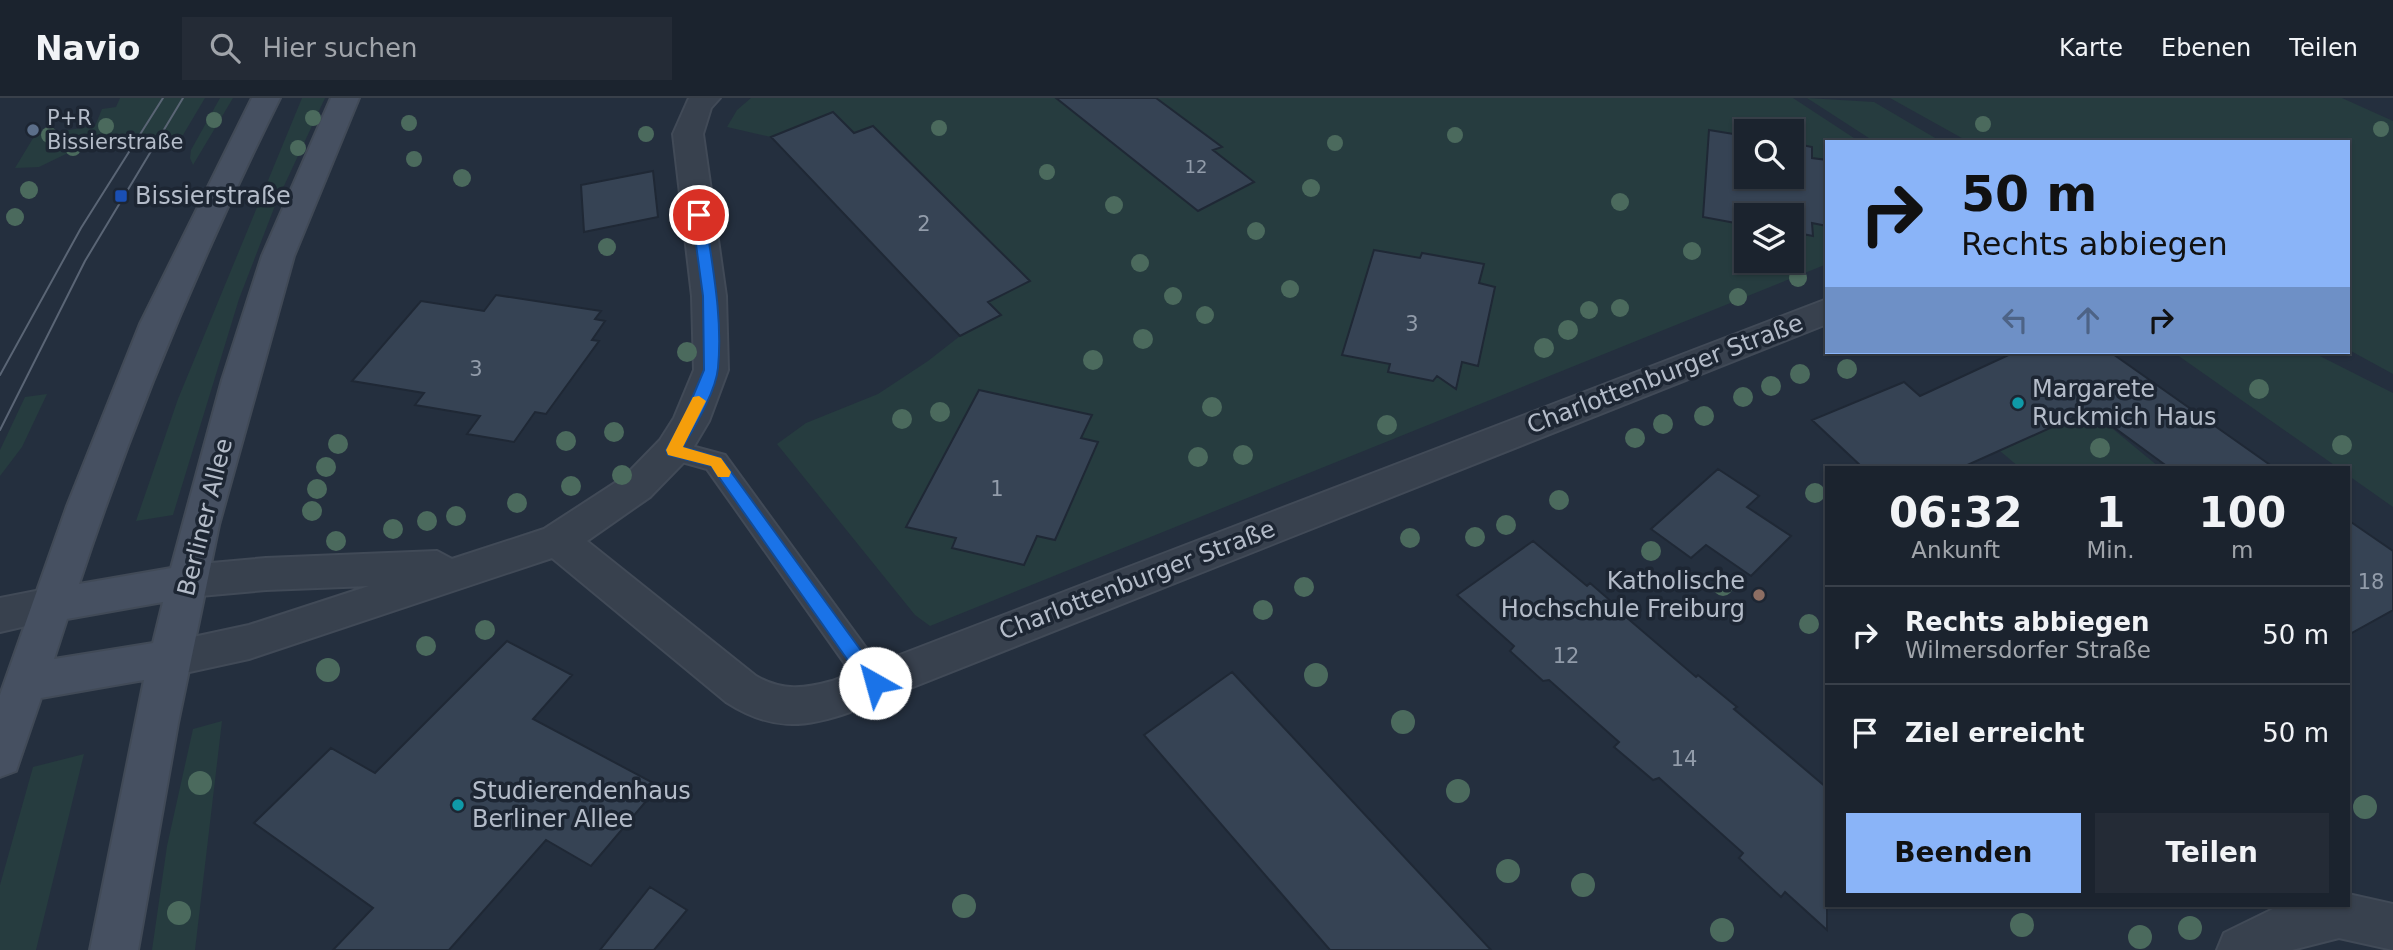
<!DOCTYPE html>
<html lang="de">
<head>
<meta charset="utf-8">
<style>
  :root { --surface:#1b232e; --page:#242b36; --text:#f1f3f6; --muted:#a0a4aa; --line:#39404a; --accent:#8ab4f8 }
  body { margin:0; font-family:"DejaVu Sans",sans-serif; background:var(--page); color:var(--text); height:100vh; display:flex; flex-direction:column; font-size:26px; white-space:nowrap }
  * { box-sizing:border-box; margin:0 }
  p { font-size:23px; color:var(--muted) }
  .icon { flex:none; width:38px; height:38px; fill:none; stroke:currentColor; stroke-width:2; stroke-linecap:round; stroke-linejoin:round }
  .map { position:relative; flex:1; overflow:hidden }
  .details { position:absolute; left:1825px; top:368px; width:525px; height:441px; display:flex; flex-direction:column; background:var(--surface); border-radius:0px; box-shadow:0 2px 5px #0004,0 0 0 2px var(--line) }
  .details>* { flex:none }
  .hud { position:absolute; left:1825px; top:42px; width:525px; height:214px; border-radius:0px; box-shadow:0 2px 5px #0004,0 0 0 2px var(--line); background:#8ab4f8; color:#111; overflow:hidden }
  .controls { position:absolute; left:1734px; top:21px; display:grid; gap:14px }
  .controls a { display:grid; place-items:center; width:70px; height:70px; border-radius:0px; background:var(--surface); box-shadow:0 2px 5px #0004,0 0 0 2px var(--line); font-size:35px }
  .pin { position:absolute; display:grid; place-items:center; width:60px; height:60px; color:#fff; margin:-30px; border:4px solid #fff; border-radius:50%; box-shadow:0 2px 7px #0007 }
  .me { position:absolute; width:77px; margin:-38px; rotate:322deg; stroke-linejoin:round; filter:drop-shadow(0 0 5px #0008) }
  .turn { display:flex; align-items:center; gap:24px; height:147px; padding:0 21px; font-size:32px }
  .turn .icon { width:91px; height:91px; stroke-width:2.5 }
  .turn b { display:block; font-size:49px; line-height:60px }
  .lanes { display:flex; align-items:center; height:66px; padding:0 21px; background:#0003; justify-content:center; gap:35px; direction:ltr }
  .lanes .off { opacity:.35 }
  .eta { display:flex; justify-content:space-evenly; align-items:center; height:119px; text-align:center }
  .eta b { font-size:42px; font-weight:800; line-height:49px }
  .cta { display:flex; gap:14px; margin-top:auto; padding:14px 21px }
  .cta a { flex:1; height:80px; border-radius:0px; background:var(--accent); color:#111; font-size:28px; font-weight:800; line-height:80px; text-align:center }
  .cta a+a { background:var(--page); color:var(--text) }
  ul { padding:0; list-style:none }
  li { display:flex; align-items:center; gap:21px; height:98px; padding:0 21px; border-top:2px solid var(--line) }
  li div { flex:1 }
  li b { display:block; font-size:26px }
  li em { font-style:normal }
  header { display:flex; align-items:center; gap:42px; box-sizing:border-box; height:98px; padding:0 35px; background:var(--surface); border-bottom:2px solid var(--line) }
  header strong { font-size:33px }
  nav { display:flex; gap:38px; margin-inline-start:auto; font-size:24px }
  .search { width:490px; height:63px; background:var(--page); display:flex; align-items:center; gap:18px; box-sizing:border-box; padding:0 24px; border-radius:0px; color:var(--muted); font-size:26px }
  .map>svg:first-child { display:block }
  .green { fill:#263c3f; fill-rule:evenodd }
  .building { fill:#364354; stroke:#1f2835; stroke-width:2 }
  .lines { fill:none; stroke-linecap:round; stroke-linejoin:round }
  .service-casing { stroke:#414a57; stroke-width:4 }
  .minor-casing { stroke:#414a57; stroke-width:4 }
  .secondary-casing { stroke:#414a57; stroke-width:4 }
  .service { fill:#38414e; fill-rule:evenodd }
  .minor { fill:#38414e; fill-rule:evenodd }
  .secondary { fill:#465061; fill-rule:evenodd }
  .tram { stroke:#5a6575; stroke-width:2 }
  .tree { fill:#4b6a5d }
  .route { fill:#1a73e8; stroke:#114b97; stroke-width:2 }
  .slow { fill:#f59e0b }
  .service-dot { fill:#5c6f8a; stroke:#1d2633; stroke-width:2.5 }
  .transit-dot { fill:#1a4fb4; stroke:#1d2633; stroke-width:2.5 }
  .culture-dot { fill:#0f9aa8; stroke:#1d2633; stroke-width:2.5 }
  .education-dot { fill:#8d6e63; stroke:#1d2633; stroke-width:2.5 }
  .labels { text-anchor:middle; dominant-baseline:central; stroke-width:7; stroke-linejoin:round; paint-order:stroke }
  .far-number-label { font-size:18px; fill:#929caa }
  .far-poi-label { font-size:21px; fill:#b4bcc9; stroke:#1d2633; text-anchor:start }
  .number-label { font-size:21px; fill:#929caa }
  .poi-label { font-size:24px; fill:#b4bcc9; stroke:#1d2633; text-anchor:start }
  .street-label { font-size:24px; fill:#b4bcc9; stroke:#1d2633 }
</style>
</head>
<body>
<header>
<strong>Navio</strong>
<div class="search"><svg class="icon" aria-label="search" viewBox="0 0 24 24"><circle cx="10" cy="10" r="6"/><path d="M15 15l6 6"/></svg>Hier suchen</div>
<nav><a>Karte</a><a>Ebenen</a><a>Teilen</a></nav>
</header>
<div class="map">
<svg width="2393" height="852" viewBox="0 0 2393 852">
  <rect width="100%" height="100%" fill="#242f3e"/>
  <path class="green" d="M120 0H205L183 37 95 42 39 69 15 70 35 37 95 28 102 11 116 9Z
    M220 0H233L193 67 190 60 191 52Z
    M302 0H325L276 105 239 201 173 417 136 423 178 301Z
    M751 0H1793L1860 44H1827V166L930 528 915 517 777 346 806 325 878 296 928 263 960 238 1000 218 988 204 1030 183 873 28 854 35 833 14 771 39 727 29 737 12ZM1746 33H1792V79H1746ZM1746 117H1792V163H1746Z
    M1807 0 1874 4 1942 44H1875Z
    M1890 0H2342L2393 23V276L2349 252 2348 44H1969Z
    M2173 254H2312L2393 295V409L2349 378 2348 369H2337Z
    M47 296 22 349 0 378V352L25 299Z
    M2090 312 2159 369H2019L2000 353Z
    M222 623 195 852H152L167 748 193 631Z
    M84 656 36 852H0V787L33 669Z"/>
  <path class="building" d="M1056 0H1156L1222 49 1213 52 1254 84 1198 113Z
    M833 14 854 35 873 28 1030 183 988 204 1001 217 960 238 771 39Z
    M1709 32 1746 38V79H1792V45L1812 49V60L1827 62V128L1812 125 1813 138 1792 134V117H1746V127L1703 119Z
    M653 73 658 119 584 134 581 87Z
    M1374 152 1420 160 1422 155 1484 166 1479 185 1495 189 1478 268 1462 264 1456 291 1437 278 1433 283 1388 274 1390 266 1342 257Z
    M496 197 601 213 595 221 605 223 592 242 599 243 546 316 535 314 514 344 467 336 480 318 415 307 424 295 352 283 421 203 484 213Z
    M2015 254H2110L2273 369H2168L2090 312 1963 369H1862L1812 322 1904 284 1920 298Z
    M979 292 1092 317 1081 340 1098 344 1055 442 1037 438 1024 467 952 450 956 440 906 429Z
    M1718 371 1759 398 1747 409 1791 438 1751 478 1706 447 1691 460 1651 431Z
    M2348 422 2393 453V512L2348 537Z
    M1533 443 1587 488 1590 485 1628 518 1626 519 1696 579 1698 577 1737 609 1734 611 1827 690V832L1785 794 1781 799 1739 760 1743 755 1659 680 1653 682 1614 649 1619 644 1549 582 1543 583 1510 553 1514 548 1457 497Z
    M507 543 572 577 533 621 659 688 591 768 546 742 449 852H333L373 810 254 725 331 650 375 675Z
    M1232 574 1491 852H1330L1144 637Z
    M650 789 687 812 654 852H600Z"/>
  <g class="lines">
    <g class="service-casing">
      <path id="service" d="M673 343 725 357 885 576 889 585 885 594 875 597 865 594 707 371 664 359 660 352 664 345Z"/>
    </g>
    <g class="minor-casing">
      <path id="minor" d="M689 0H720L711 10 703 36 726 198 728 272 709 323 686 362 650 399 587 443 756 578C782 593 804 591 832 583L1827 201V226L850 614C802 631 770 632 726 604L552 460 249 561 171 578 156 573 150 560 156 547 249 527 369 488 266 492 189 499 175 494 169 483 175 472 189 467 266 460 437 453 452 461 544 431 624 379 660 342 674 320 694 272 692 198 673 36Z
        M51 490 65 495 71 507 65 519 0 534V500Z
        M2348 796 2393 806V852L2339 840 2292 852H2217L2224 835 2275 810 2286 807H2348Z"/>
    </g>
    <g class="secondary-casing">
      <path id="secondary" d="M252 0H280C201 159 135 317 79 486L171 470 222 282 262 158 331 0H359L294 158 219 427 178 625 138 852H90L144 582 41 600 16 673 0 679V597L67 408 140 226ZM163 504 153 545 54 561 67 521Z"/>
    </g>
    <use href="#service" class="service"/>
    <use href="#minor" class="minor"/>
    <use href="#secondary" class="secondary"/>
    <path class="tram" d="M0 277 81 130 163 0
      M0 332 85 163 183 0"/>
  </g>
  <g class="tree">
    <circle cx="313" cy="20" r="8"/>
    <circle cx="214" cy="22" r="8"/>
    <circle cx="409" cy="25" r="8"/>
    <circle cx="1983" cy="26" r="8"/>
    <circle cx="106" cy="28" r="8"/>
    <circle cx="939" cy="30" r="8"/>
    <circle cx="2381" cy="31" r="8"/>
    <circle cx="646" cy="36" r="8"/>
    <circle cx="49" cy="37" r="8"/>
    <circle cx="1455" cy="37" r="8"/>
    <circle cx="1335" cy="45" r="8"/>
    <circle cx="73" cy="50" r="8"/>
    <circle cx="298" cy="50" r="8"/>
    <circle cx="414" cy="61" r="8"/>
    <circle cx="1047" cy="74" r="8"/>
    <circle cx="462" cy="80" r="9"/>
    <circle cx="1311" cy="90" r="9"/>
    <circle cx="29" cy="92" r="9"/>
    <circle cx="1620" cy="104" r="9"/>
    <circle cx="1114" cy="107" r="9"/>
    <circle cx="15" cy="119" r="9"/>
    <circle cx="1256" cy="133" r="9"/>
    <circle cx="607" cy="149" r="9"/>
    <circle cx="1692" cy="153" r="9"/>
    <circle cx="1140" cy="165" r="9"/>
    <circle cx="1798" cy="180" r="9"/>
    <circle cx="1290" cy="191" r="9"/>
    <circle cx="1173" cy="198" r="9"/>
    <circle cx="1738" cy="199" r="9"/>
    <circle cx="1620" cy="210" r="9"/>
    <circle cx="1589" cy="212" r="9"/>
    <circle cx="1205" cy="217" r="9"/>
    <circle cx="1568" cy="232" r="10"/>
    <circle cx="1143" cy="241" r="10"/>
    <circle cx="1544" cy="250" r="10"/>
    <circle cx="687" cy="254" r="10"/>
    <circle cx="1093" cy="262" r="10"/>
    <circle cx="1847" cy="271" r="10"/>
    <circle cx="1800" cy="276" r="10"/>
    <circle cx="1771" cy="288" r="10"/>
    <circle cx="2259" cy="291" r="10"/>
    <circle cx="1743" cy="299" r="10"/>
    <circle cx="1212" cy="309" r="10"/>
    <circle cx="940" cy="314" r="10"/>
    <circle cx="1704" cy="318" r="10"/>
    <circle cx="902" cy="321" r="10"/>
    <circle cx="1663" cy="326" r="10"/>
    <circle cx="1387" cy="327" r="10"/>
    <circle cx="614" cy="334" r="10"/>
    <circle cx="1635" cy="340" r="10"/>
    <circle cx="566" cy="343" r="10"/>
    <circle cx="338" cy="346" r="10"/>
    <circle cx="2342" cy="347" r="10"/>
    <circle cx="2100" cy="350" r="10"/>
    <circle cx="1243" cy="357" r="10"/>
    <circle cx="1198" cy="359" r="10"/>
    <circle cx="326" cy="369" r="10"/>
    <circle cx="622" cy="377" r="10"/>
    <circle cx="571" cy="388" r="10"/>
    <circle cx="317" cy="391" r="10"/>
    <circle cx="1815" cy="395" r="10"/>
    <circle cx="1559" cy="402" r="10"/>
    <circle cx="517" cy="405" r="10"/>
    <circle cx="312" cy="413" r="10"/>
    <circle cx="456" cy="418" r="10"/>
    <circle cx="427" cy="423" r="10"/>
    <circle cx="1506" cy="427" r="10"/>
    <circle cx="393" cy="431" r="10"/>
    <circle cx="1475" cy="439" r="10"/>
    <circle cx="1410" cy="440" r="10"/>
    <circle cx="336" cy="443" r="10"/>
    <circle cx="1651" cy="453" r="10"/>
    <circle cx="1723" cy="488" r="10"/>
    <circle cx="1304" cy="489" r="10"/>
    <circle cx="1263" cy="512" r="10"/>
    <circle cx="1809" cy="526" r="10"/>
    <circle cx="485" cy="532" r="10"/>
    <circle cx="426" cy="548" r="10"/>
    <circle cx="328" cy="572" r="12"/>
    <circle cx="1316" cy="577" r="12"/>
    <circle cx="1403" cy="624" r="12"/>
    <circle cx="200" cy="685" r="12"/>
    <circle cx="1458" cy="693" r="12"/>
    <circle cx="2365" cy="709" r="12"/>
    <circle cx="1508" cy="773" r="12"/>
    <circle cx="1583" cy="787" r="12"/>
    <circle cx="964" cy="808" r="12"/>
    <circle cx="179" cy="815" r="12"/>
    <circle cx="2022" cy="827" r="12"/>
    <circle cx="2190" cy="830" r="12"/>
    <circle cx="1722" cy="832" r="12"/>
    <circle cx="2140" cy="839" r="12"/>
  </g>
  <path class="route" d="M699 113 705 117C712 167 723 219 718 270 716 293 695 328 683 349L721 360 881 580 883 585 881 591 875 593 868 591 711 368 668 357 666 352 683 322 704 272 703 198 692 117Z"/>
  <path class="slow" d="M699 298 706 303 683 349 721 360 731 374 729 379H718L711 368 668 357 666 352 693 299Z"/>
  <circle class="service-dot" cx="33" cy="32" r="7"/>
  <rect class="transit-dot" x="114" y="91" width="14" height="14" rx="3.5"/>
  <g class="culture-dot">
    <circle cx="2018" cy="305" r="7"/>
    <circle cx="458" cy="707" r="7"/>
  </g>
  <circle class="education-dot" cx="1759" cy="497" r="7"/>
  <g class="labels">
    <g class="far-number-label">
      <text x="1196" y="68">12</text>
    </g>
    <g class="far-poi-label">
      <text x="47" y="20">P+R<tspan x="47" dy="24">Bissierstraße</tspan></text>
    </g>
    <g class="number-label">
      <text x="924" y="126">2</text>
      <text x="1412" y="226">3</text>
      <text x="476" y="271">3</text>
      <text x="997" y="391">1</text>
      <text x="2371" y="484">18</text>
      <text x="1566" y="558">12</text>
      <text x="1684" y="661">14</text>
    </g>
    <g class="poi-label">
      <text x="135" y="98">Bissierstraße</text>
      <text x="2032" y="291">Margarete<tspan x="2032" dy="28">Ruckmich Haus</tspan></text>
      <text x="1745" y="483" text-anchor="end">Katholische<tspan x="1745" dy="28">Hochschule Freiburg</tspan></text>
      <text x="472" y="693">Studierendenhaus<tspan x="472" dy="28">Berliner Allee</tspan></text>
    </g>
    <g class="street-label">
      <text transform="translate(1665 276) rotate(-21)">Charlottenburger Straße</text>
      <text transform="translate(205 419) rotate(-76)">Berliner Allee</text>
      <text transform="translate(1137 482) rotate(-21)">Charlottenburger Straße</text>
    </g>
  </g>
</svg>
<div class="controls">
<a><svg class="icon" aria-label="search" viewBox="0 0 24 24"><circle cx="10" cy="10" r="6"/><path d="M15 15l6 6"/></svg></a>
<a><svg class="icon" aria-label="layers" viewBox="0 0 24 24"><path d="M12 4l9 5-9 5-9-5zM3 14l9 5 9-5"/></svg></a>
</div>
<div class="pin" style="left:699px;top:117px;background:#d93025"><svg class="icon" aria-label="arrive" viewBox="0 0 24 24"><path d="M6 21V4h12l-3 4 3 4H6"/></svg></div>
<svg class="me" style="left:875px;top:585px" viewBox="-20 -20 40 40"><circle r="19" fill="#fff"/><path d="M0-13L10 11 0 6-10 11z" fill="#1a73e8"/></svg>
<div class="hud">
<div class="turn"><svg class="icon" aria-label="right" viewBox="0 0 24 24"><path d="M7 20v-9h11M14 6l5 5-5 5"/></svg><div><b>50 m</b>Rechts abbiegen</div></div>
<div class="lanes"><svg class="icon off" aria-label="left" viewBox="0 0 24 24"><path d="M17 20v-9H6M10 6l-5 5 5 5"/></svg><svg class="icon off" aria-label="ahead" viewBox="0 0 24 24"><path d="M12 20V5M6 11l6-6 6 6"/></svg><svg class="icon" aria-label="right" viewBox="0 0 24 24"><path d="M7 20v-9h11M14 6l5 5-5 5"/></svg></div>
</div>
<section class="details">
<div class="eta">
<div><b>06:32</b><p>Ankunft</p></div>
<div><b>1</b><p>Min.</p></div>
<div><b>100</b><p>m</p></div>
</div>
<ul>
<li><svg class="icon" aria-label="right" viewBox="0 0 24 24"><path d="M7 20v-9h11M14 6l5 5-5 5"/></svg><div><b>Rechts abbiegen</b><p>Wilmersdorfer Straße</p></div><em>50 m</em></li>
<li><svg class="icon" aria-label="arrive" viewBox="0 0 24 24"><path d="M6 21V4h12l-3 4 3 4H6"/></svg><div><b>Ziel erreicht</b></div><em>50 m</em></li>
</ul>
<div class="cta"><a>Beenden</a><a>Teilen</a></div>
</section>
</div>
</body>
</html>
